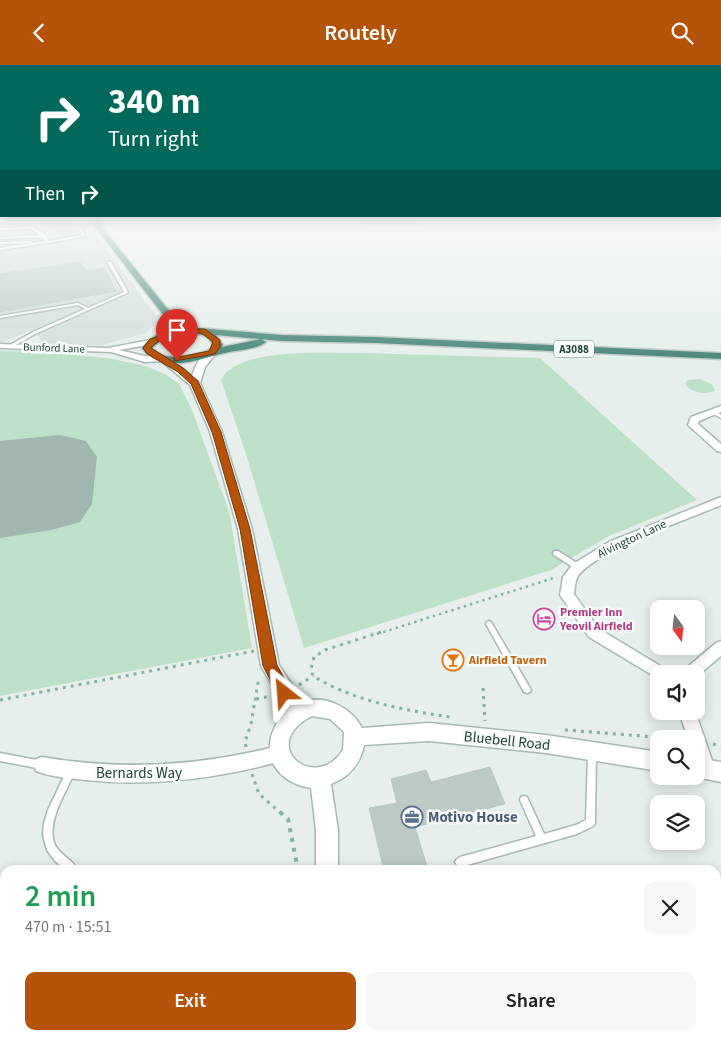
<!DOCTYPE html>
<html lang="en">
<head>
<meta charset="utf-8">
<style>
  :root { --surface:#fff; --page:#f6f6f6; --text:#202124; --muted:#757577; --accent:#b45309 }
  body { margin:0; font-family:"Source Sans 3",sans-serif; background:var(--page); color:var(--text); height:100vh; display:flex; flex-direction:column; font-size:19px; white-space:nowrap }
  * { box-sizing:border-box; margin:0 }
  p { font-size:16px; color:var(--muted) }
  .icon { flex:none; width:28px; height:28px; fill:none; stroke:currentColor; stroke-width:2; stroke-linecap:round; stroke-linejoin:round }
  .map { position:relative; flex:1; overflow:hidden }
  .panel { position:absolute; left:0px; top:800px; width:721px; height:175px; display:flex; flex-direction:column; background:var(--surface); border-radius:15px 15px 0 0; box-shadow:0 2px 12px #0003 }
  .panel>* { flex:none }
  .banner { position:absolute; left:0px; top:0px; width:721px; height:152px; box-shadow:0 2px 12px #0003; background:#00695c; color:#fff; overflow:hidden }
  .needle { width:32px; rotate:165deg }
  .controls { position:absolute; left:650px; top:535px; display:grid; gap:10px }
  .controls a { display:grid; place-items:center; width:55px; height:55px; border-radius:10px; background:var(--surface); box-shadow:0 2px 12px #0003; font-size:25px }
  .pin { position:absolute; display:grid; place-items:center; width:42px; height:42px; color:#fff; margin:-51px -21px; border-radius:50% 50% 50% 0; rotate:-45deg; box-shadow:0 0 5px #0007 }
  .pin .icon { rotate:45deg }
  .me { position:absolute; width:55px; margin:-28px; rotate:332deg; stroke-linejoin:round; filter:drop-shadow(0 0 4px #0008) }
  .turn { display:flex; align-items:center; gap:18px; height:105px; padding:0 25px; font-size:22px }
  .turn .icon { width:65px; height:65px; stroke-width:2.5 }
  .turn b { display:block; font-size:35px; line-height:42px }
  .then { display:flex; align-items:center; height:48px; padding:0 25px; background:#0003; gap:10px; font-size:19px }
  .round { display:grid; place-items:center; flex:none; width:52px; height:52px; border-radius:10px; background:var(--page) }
  .summary { display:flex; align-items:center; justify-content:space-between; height:85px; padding:0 25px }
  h1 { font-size:30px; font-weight:600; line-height:38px; color:#1e9e55 }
  .action { display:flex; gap:10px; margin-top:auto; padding:10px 25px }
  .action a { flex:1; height:58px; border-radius:10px; background:var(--accent); color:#fff; font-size:20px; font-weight:600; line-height:58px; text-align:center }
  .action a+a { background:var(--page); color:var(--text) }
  header { display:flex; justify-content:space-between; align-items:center; height:65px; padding:0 25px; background:var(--accent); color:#fff; font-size:22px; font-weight:600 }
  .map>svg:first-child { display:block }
  .built { fill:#d4dfda }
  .green { fill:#bfe0c8 }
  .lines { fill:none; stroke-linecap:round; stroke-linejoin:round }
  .runway { fill:#a2b6b0; fill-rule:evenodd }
  .building { fill:#bbcac4; stroke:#b8c9c2 }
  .service-casing { stroke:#a8b8b2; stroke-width:3 }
  .minor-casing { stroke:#a8b8b2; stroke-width:3 }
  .tertiary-casing { stroke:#a8b8b2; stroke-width:3 }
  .trunk-casing { stroke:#c2cac8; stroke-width:3 }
  .path-far2 { stroke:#86b3a5; stroke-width:2.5; stroke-dasharray:2.5 4; stroke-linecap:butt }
  .path-far1 { stroke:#86b3a5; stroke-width:3; stroke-dasharray:3 5; stroke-linecap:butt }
  .path { stroke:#86b3a5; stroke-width:4; stroke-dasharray:4 6; stroke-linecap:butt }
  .service { fill:#fff; fill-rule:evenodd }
  .minor { fill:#fff; fill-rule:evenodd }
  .tertiary { fill:#fff; fill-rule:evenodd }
  .trunk { fill:#4c8a7c; fill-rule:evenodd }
  .route { fill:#b45309; stroke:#753606 }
  .labels { text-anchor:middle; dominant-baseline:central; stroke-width:5; stroke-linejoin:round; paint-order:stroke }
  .far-street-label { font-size:11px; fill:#24423a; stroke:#f7fbf9 }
  .shield { fill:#f7fbf9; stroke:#637a73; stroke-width:1 }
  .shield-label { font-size:11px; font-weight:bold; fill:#24423a }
  .street-label { font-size:12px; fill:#24423a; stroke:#f7fbf9 }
  .hotel-label { font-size:12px; font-weight:bold; fill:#b23c85; stroke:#f7fbf9; text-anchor:start }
  .food-label { font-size:12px; font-weight:bold; fill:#c56008; stroke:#f7fbf9; text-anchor:start }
  .near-street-label { font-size:15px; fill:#24423a; stroke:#f7fbf9 }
  .near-service-label { font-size:15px; font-weight:bold; fill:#4e5e75; stroke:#f7fbf9; text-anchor:start }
</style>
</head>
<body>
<header><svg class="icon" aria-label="back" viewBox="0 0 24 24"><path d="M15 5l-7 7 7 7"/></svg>Routely<svg class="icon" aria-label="search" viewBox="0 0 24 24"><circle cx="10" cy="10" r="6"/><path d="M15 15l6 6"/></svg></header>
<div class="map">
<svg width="721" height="975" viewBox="0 0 721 975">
  <rect width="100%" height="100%" fill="#e6efeb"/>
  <path class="built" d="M0 155H85L156 251 155 259 146 268 102 280 43 279 38 270 29 266 0 278Z"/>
  <path class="green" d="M360 155H411L425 161 362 159Z
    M0 286 48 287 113 294 145 301 165 309 179 319 192 345 229 446 252 583 0 631Z
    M362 288 540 293 697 435 609 471 551 505 304 583 246 389 221 315C237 281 329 289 362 288Z
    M699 314 712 319 715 326C704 330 692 328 685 319L687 315Z"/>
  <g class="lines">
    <path class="runway" d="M60 370 86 376 97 392 92 439 80 457 51 465 0 473V376Z"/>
  </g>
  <path class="building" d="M41 155H68L71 158 72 169 64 171Z
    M80 197 86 206 104 203 116 226 0 247V209Z
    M490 702 505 739 415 762 428 805H384L369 743 397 738 391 714 426 705 431 717Z"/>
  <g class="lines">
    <g class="service-casing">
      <path id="service" d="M1 155H3L0 159Z
        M19 155H22L45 170 49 176 82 170 78 161 70 155C78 155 82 164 85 171L48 178 0 185V183L46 176 43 172 0 174V172L41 170 31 164 0 165V163L29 162Z
        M32 176 31 178 0 179V177Z
        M109 196 111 197 128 227 127 228 35 269 12 282H10V280L33 267 85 244 78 240 0 253V251L78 238 88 243 124 227 107 197Z
        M710 345H714L721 350V353L710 347Z
        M554 486H558L580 500 581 502 580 504H576L554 490 553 488Z
        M489 556 491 557 530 623 531 625 530 627 527 628 524 627 486 559 487 557Z
        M592 684 595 685 596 688 595 758 593 761 577 769 460 802 457 800 455 797 457 794 460 792 536 771 520 735 521 732 524 731 527 732 544 769 576 760 586 755 588 688 589 685Z
        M0 688 42 696 45 697 46 700 45 703 42 704 0 696Z
        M71 702 74 703 75 706C67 726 45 758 55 780 60 790 72 794 76 803L75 805H66L55 796 47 785 43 770 44 758 48 745 68 703Z
        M74 970H98L96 974 94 975H70L72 971Z
        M271 970H283L284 975H272Z"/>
    </g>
    <g class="minor-casing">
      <path id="minor" d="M150 275H153V279L119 285 145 291 165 292V296L145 297 111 287 0 283V279L108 283Z
        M721 341V347L699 356 698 359 721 379V387L717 386 688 360 691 352Z
        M721 432V440C689 454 597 485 578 511 575 516 575 523 574 529L599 564 667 605 669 609H659V614L657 613 589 572 560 530 563 512 573 499 609 477Z
        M721 576V591L696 612V609H682L684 605 716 578Z
        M679 646H695L715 704 712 710 706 712 700 710 696 700V674H688Z
        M278 681 284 684 286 689 284 694 278 697C214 714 151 722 85 715 69 713 51 712 36 706L34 700 36 694 42 692C123 706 199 701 278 681Z"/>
    </g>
    <g class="tertiary-casing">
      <path id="tertiary" d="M212 284 217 287 205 302 200 318 222 367 252 464 279 600 303 637C325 629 352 643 362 663L429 658 546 670 659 687V706L546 688 429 676 364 680C360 700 349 712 331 719L338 765V805H316V765L311 723C267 716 257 676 287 645L261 601 238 464 210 367 190 320 159 294 168 292 192 311C195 301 202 287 212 284ZM312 651 330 654 344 667 343 685C315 729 256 680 312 651Z
        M696 693 721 697V717L692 711H696Z
        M335 970H363L364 975H336Z"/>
    </g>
    <g class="trunk-casing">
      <path id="trunk" d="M90 155H96L170 247 198 263 282 270 376 272 721 288V294L376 278 282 276 216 270 223 280 222 282 261 274 266 277C258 284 240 285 229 287 201 293 164 311 142 283 152 268 168 265 185 264L164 251ZM191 269C201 269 208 270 213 280L210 285C192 291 167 298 152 283L163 274Z"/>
    </g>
    <path class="path-far2" d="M377 569 557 512"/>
    <path class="path-far1" d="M381 567 325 585 314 592 311 604 313 611C354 636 403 645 450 652
      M299 620 313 611
      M483 623 485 656
      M256 634 271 631
      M0 635 254 586
      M565 665 681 674
      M713 679 721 681
      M246 682 245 677 251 659 259 612
      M252 709 259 729 281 748"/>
    <path class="path" d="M280 747 288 754 298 805"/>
    <use href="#service" class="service"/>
    <use href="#minor" class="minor"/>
    <use href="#tertiary" class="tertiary"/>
    <use href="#trunk" class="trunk"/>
  </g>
  <linearGradient id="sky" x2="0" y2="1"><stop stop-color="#84bce0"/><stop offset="0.53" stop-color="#f4f8f6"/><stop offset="1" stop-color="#f4f8f6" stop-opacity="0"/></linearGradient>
  <rect width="721" height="292" fill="url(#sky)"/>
  <path class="route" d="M182 264H205L220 275V282L215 289 174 296V293L209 286 213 277C209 274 204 269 200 268 186 265 159 272 151 283L183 303 198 316 221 367 250 464 277 600 292 628 289 633 284 634 280 633 263 601 240 464 212 367 191 319 178 307 147 289 143 283 150 274Z"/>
  <defs>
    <g id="hotel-ring" transform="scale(1.125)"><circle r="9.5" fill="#f7fbf9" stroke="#d1479c" stroke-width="1.5"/><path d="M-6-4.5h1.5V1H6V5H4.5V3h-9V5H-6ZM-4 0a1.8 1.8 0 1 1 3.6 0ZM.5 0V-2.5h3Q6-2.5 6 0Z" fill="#d1479c"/></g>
    <g id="bar-ring" transform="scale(1.125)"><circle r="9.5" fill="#f7fbf9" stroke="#e8710a" stroke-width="1.5"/><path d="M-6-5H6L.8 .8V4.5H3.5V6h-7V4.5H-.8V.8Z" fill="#e8710a"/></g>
    <g id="office-ring" transform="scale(1.125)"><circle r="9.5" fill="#f7fbf9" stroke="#5c6f8a" stroke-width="1.5"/><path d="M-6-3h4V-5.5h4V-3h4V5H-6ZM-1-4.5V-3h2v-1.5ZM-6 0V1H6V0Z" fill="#5c6f8a"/></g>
  </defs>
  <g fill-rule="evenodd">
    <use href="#hotel-ring" x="544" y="554"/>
    <use href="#bar-ring" x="453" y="595"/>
    <use href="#office-ring" x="412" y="752"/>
  </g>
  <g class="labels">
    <g class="far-street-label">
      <text transform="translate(54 283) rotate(2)">Bunford Lane</text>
    </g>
    <rect class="shield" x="554" y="275.5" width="40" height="17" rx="4"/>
    <g class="shield-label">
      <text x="574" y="284">A3088</text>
    </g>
    <g class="street-label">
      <text transform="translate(632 474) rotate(-25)">Alvington Lane</text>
    </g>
    <g class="hotel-label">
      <text x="560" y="547">Premier Inn<tspan x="560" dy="14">Yeovil Airfield</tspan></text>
    </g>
    <g class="food-label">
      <text x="469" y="595">Airfield Tavern</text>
    </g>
    <g class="near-street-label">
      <text transform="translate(507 676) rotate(6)">Bluebell Road</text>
      <text x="139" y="708">Bernards Way</text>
    </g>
    <g class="near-service-label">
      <text x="428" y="752">Motivo House</text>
    </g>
  </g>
</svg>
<div class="controls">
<a><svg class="needle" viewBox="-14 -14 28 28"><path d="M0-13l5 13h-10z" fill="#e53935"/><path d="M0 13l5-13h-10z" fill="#757577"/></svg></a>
<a><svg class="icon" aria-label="sound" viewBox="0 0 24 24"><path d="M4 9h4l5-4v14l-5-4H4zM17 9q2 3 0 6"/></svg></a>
<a><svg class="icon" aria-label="search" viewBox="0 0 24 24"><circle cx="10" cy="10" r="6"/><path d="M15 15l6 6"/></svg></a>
<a><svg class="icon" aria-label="layers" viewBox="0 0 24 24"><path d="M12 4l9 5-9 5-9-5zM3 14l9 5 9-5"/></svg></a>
</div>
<div class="pin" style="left:177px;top:295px;background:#d93025"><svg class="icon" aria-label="arrive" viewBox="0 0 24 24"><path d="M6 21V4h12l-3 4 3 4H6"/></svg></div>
<svg class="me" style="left:284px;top:628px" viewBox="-20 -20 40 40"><path d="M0-17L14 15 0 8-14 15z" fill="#b45309" stroke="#fff" stroke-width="4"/></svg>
<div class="banner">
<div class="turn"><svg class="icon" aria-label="right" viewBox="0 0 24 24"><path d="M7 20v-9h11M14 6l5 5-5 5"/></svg><div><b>340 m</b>Turn right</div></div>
<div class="then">Then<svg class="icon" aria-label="right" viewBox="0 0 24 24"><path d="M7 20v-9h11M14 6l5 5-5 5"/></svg></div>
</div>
<section class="panel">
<div class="summary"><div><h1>2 min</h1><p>470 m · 15:51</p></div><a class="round"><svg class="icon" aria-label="close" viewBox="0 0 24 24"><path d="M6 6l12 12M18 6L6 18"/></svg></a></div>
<div class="action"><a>Exit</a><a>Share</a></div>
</section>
</div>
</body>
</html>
